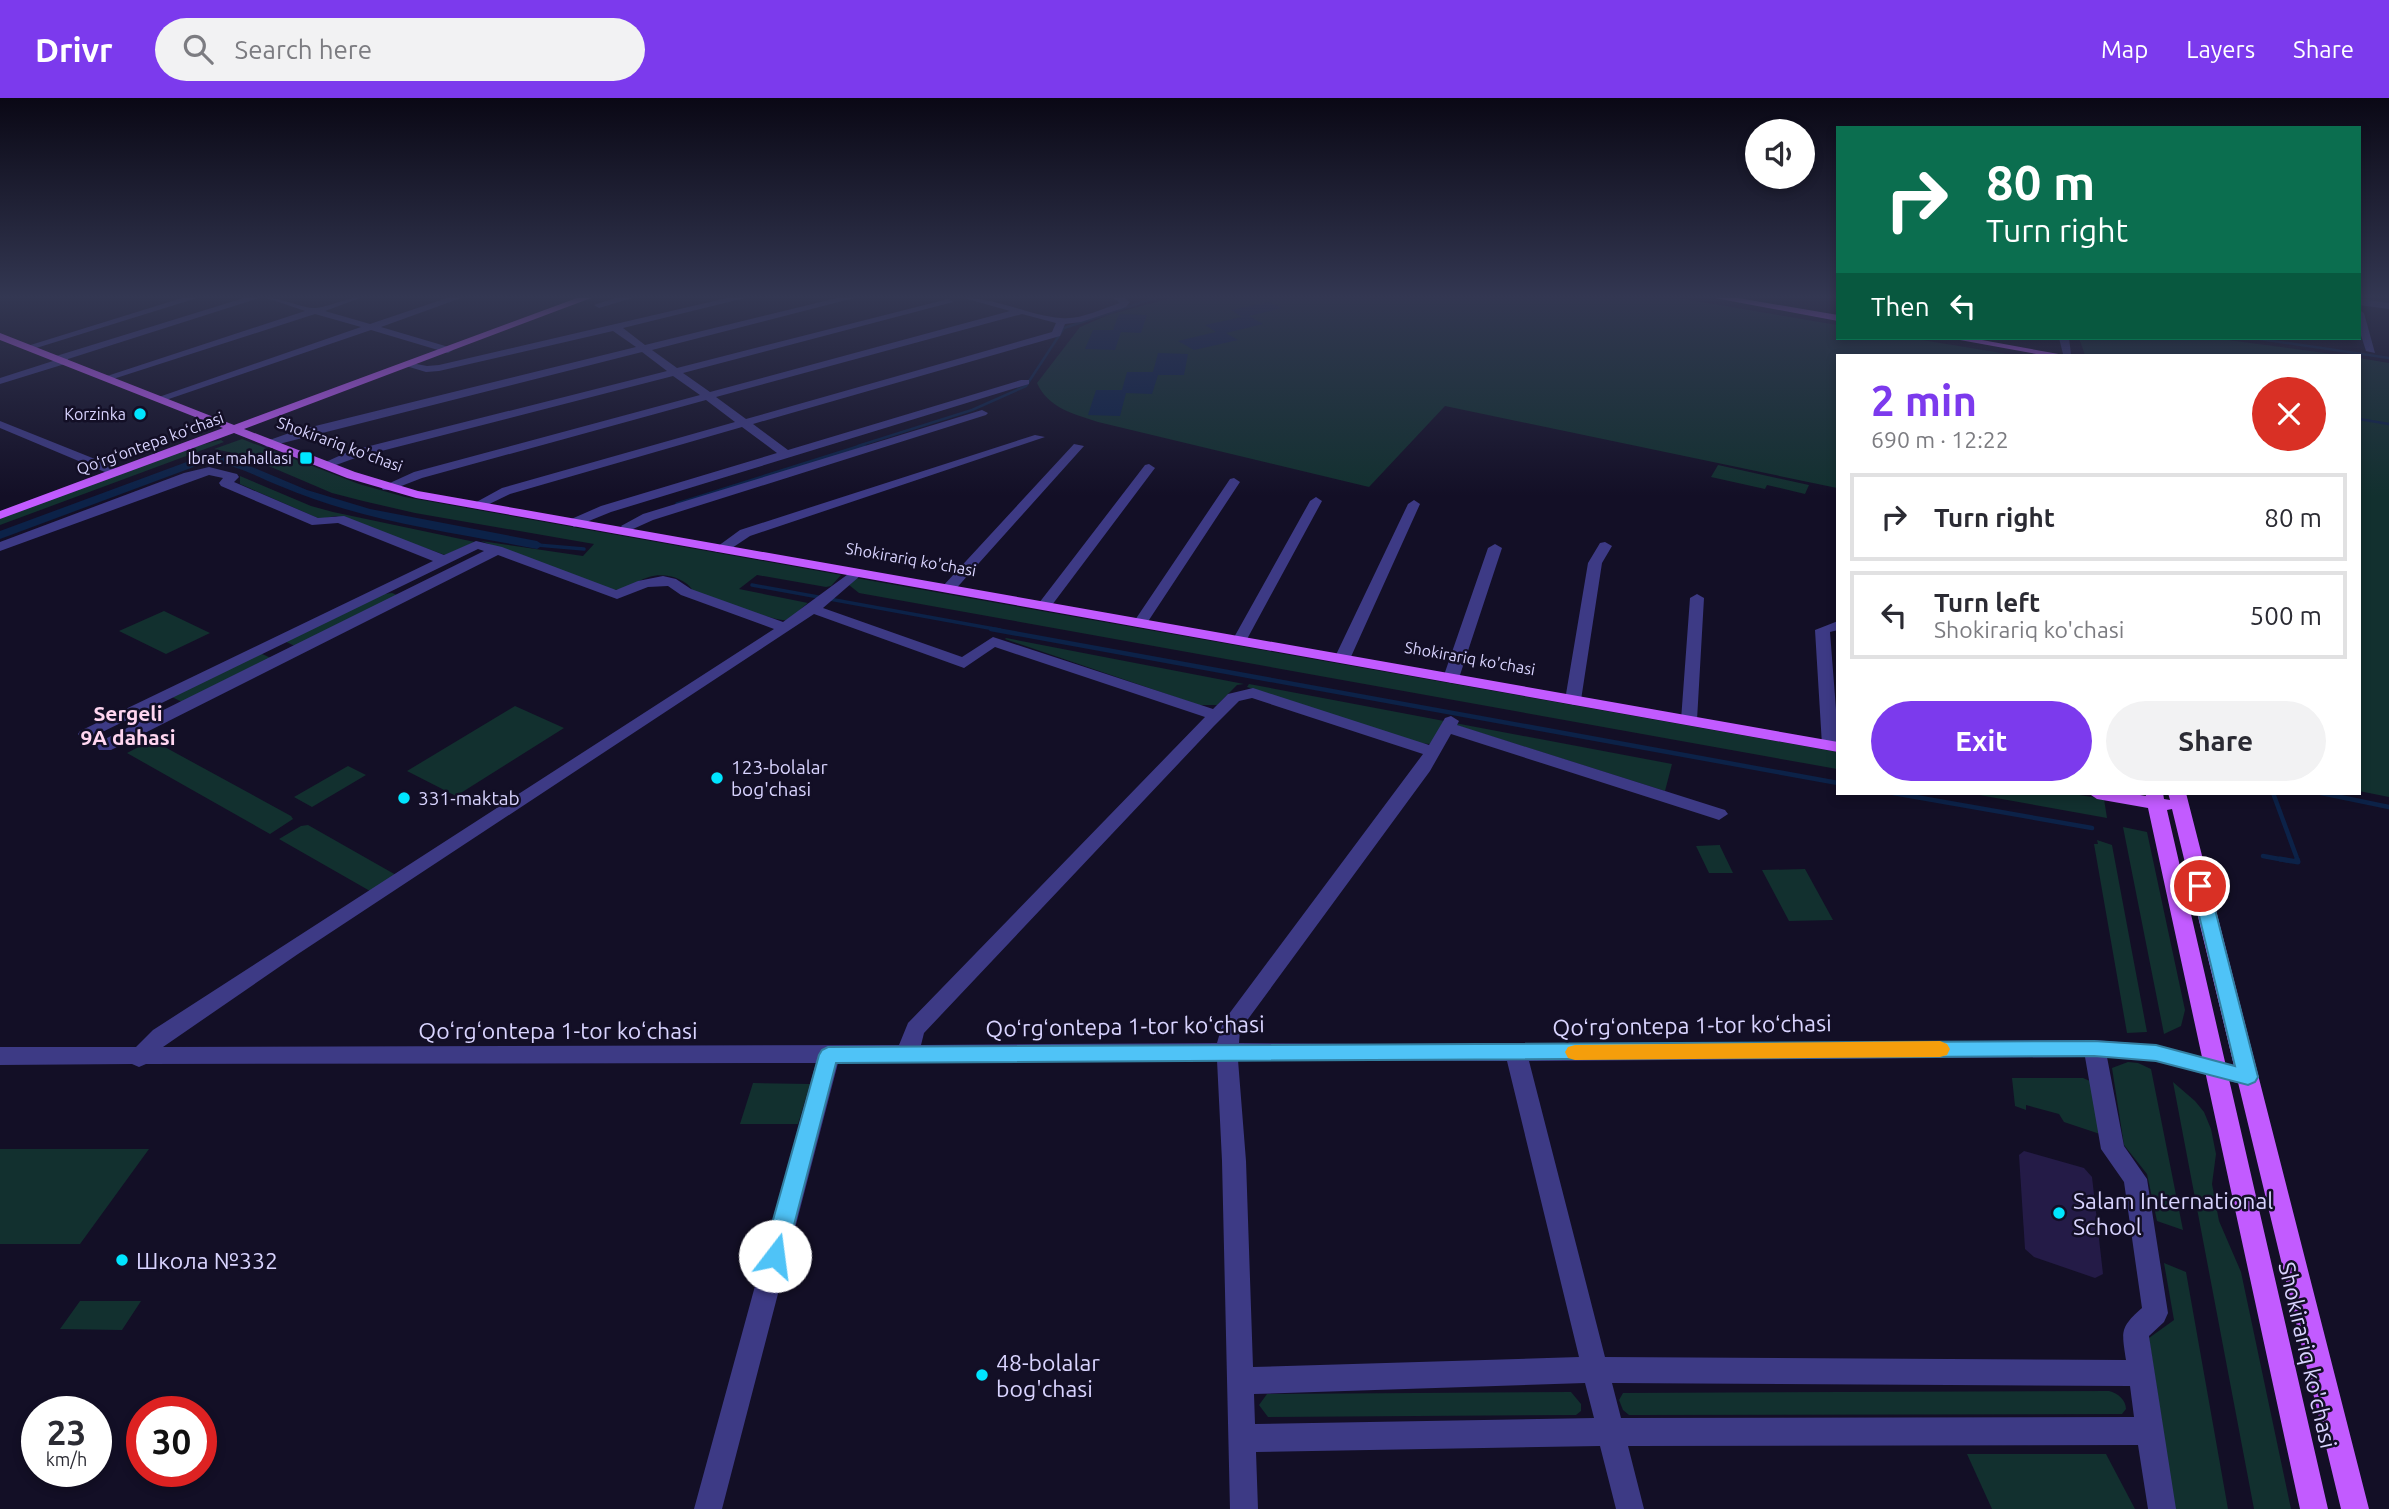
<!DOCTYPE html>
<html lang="en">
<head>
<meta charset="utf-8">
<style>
  :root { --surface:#fff; --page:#f2f2f3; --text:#2b2b33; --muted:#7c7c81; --line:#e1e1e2; --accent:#7c3aed }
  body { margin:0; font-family:Ubuntu,sans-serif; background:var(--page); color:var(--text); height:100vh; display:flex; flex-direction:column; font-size:26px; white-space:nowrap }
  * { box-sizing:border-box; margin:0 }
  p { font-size:23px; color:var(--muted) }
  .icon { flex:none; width:38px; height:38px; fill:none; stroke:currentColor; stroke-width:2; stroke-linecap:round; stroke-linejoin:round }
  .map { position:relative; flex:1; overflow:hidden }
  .panel { position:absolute; left:1836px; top:256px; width:525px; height:441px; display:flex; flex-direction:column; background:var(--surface); border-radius:0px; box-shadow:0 4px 10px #0003 }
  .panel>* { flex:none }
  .banner { position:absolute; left:1836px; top:28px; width:525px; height:214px; border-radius:0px; box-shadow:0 4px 10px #0003; background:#0b6e4f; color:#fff; overflow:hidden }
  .tools { position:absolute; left:1745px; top:21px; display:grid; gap:14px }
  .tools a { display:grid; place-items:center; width:70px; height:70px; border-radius:50%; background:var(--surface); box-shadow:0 4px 10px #0003; font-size:35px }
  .speed { position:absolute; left:21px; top:1298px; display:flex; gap:14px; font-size:35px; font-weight:700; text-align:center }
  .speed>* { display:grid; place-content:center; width:91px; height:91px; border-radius:50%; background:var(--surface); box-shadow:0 4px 10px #0003; line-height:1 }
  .speed small { font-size:18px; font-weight:400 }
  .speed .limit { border:10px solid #d22; background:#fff; color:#111 }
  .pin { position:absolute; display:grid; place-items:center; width:60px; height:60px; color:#fff; margin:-30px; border:4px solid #fff; border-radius:50%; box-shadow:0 2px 7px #0007 }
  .me { position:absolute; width:77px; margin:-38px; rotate:15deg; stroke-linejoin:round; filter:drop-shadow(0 0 5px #0008) }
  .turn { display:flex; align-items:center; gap:24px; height:147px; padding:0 35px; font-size:32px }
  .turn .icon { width:91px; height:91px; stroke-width:2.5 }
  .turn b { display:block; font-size:49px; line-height:60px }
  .then { display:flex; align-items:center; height:66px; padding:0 35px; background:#0003; gap:14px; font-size:26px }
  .round { display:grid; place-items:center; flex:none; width:74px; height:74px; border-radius:37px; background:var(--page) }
  .overview { display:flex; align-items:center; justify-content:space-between; height:119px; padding:0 35px }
  h1 { font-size:42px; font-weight:700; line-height:52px; color:var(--accent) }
  .primary-button { display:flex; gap:14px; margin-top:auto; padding:14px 35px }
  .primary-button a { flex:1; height:80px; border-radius:42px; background:var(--accent); color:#fff; font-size:28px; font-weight:700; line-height:80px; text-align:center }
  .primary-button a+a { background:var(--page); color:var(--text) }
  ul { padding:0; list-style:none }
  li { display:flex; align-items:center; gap:21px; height:88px; margin:0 14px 10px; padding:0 21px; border:4px solid var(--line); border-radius:0px }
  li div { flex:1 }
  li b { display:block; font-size:26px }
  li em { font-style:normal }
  header { display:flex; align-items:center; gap:42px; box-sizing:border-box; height:98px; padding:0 35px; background:var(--accent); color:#fff }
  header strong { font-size:33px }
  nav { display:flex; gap:38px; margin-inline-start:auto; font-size:24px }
  .search { width:490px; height:63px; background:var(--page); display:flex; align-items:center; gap:18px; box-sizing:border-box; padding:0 24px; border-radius:38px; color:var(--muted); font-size:26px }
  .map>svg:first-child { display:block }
  .green { fill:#12302f }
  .water { fill:#0c2248 }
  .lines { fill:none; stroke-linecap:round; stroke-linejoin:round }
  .stream-far3 { stroke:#0c2248; stroke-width:2.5 }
  .stream-far2 { stroke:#0c2248; stroke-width:3.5 }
  .stream-far1 { stroke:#0c2248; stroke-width:4.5 }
  .stream { stroke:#0c2248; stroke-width:5 }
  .canal { fill:#0c2248; fill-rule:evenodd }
  .building { fill:#241b47 }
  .minor { fill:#3d3a85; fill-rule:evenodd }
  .major { fill:#c25bff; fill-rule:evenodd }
  .route { fill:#4fc3f7; stroke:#337fa1; stroke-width:2 }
  .slow { fill:#f59e0b }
  .poi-dot { fill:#00e5ff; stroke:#130f26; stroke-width:2.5 }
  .labels { text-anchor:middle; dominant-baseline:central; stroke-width:5; stroke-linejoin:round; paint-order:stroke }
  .far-poi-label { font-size:16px; fill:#d9d4ff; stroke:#130f26; text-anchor:end }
  .far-street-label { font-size:16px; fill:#d9d4ff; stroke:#130f26 }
  .poi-label { font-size:19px; fill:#d9d4ff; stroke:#130f26; text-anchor:start }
  .neighbourhood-label { font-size:21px; font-weight:bold; fill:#ffd6f0; stroke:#130f26 }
  .near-street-label { font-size:23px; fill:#d9d4ff; stroke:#130f26 }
  .near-poi-label { font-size:23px; fill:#d9d4ff; stroke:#130f26; text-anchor:start }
</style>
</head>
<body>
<header>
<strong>Drivr</strong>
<div class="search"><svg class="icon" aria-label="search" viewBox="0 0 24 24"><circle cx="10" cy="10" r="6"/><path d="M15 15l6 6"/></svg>Search here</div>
<nav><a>Map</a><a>Layers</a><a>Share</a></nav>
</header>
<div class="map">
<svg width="2389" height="1411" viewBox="0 0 2389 1411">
  <rect width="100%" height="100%" fill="#130f26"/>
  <path class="green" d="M1171 200H1678L1837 227 1838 240H1910L2013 257H1838L1837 390 1445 308 1369 389 1098 324C1074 316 1048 310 1037 285L1080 229 1108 217Z
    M2079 240H2213L2339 257H2085Z
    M2359 260 2389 265V699L2359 693Z
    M242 341 359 386 405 399 841 477 831 488 826 489 757 477 739 491 808 505C801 510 794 519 786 522 778 525 708 498 693 493 686 480 664 474 649 479 635 483 627 492 613 492L481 443 583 458 594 446 415 415 363 403 332 395 243 357 214 351Z
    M221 342 224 344 0 427V420L197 348Z
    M1718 367 1809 387 1805 396 1767 387 1765 391 1711 379Z
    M240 378 311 408 333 414 475 444 445 457 336 418 320 421 240 386Z
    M856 480 1837 654V671L859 495 849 487Z
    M392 495 397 497 297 549 284 543 384 496Z
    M164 513 210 535 166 556 119 533Z
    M1005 541 1006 540 1244 586 1237 587 1217 607H1199Z
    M260 555 273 561 184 605 172 599Z
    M1249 586 1672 666 1665 693 1446 624 1430 646 1417 645 1247 589Z
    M515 608 564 630 456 698 407 673Z
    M152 642 291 718 293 721 270 736 127 655Z
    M348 668 366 677 312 709 294 699Z
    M1968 695H2067L2104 701 2107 720Z
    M308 727 396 777 370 793 279 741 301 728Z
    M2123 729 2147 734 2185 912 2181 928 2164 936Z
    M2097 742 2112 747 2147 934 2127 935 2094 746H2098Z
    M1720 747V748L1733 775H1709L1696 748Z
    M1805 771 1833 822 1789 823 1762 772Z
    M2128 964 2138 965 2151 971 2183 1132 2157 1123 2147 1076 2124 1047 2112 970Z
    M2012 980H2083L2090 983 2100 1036 2064 1024 2059 1016 2026 1007V1012L2015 1008Z
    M2173 984 2195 1003 2204 1014 2211 1031 2216 1056 2212 1086 2219 1123 2241 1174 2291 1411H2254Z
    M753 985 810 986 798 1026H740Z
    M0 1051H149L80 1146H0Z
    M2164 1165 2186 1174 2228 1411H2175L2149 1240 2174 1222Z
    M80 1203H141L122 1232 60 1231Z
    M2109 1293C2118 1295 2126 1302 2126 1311L2122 1316 1629 1317 1623 1312 1619 1302 1623 1295Z
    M1571 1294 1581 1306V1313L1576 1317 1268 1319 1259 1307 1267 1296Z
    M1967 1356H2106L2135 1411H1992Z"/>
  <path class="water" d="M1269 204 1282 210 1249 218 1263 226 1226 235 1238 242 1194 252 1178 243 1216 234 1205 227 1242 219 1231 212Z
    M1119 216 1147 217 1141 235 1121 234 1115 252 1085 251 1093 232H1113Z
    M1158 255 1188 256 1184 277H1158L1152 296 1126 295 1120 318 1088 317 1096 292H1122L1127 274H1153Z"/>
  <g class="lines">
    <path class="stream-far3" d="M2359 201 2389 205
      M2253 240 2389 260
      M2359 321 2389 326
      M858 348 972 312 1026 288 1064 230 1155 200"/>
    <path class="stream-far2" d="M677 406 864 347
      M537 447 584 451
      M752 487 1000 532"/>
    <path class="stream-far1" d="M991 531 1838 685
      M1893 695 2092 730
      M2273 695 2298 763
      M2321 695 2389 709
      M2263 758 2290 763"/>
    <path class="stream" d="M2280 761 2298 764 2297 761"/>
    <path class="canal" d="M216 357 233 361 307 392 370 411 537 443 543 447 537 451C451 434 361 423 280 388 252 377 229 361 199 367L0 441V433L192 362Z"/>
  </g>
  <path class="building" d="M2024 1053 2084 1070 2092 1079 2103 1176 2095 1180 2034 1159 2025 1151 2019 1057Z"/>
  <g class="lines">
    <path class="minor" d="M182 200H197L33 251 24 249Z
      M244 200H259L68 261V265L0 286V280L53 263V259Z
      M267 200C283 200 304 211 316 210 332 208 344 200 360 200L325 213 370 226 447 200H461L381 229 452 250 453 252 448 255 371 232 163 303 153 301 361 229 315 216 110 282 101 280 305 213Z
      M615 200H632L599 210 594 207Z
      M727 200H745L623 230 645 247 837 200H854L652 252 677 270 948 201 953 204 683 275 710 294 1010 213 964 200C997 200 1028 217 1061 220 1080 222 1101 211 1120 205L1114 200H1125L1130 204 1126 209 1081 224 1065 226 1060 238 753 326 788 352 1021 282H1029V286L611 414 574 429 568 425 569 422 601 408 777 355 742 329 510 396 481 410H473L471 407 502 390 735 324 706 302 422 380 391 392H383L381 389 414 374 700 297 673 278 358 359 325 371 319 367 350 353 667 273 642 254 267 349 261 345 295 333 636 249 613 233 439 273 426 274 406 268V264L427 268 439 267ZM1022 216 1056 225 1052 234 746 321 716 299Z
      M2359 201 2389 205V211L2359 207Z
      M2359 212 2364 215 2375 255 2366 253 2359 231Z
      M2059 240H2069L2071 256H2063Z
      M982 312 988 315 986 317 653 422 633 431H623L621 428 643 416Z
      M0 323 120 371 122 374 112 377 0 330Z
      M1035 337 1045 339 750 438 726 454H716L714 451 740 432Z
      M1074 346 1084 348 953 494H943V488Z
      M1149 366 1155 370 1049 511H1039V505L1145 367Z
      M209 369 237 376 239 379 234 384 318 420 344 418 444 457 476 443 502 449 616 492 638 483 663 478 676 481 691 491 783 524 855 471 862 475 860 478 823 510 962 559 993 539 1213 611 1228 596 1253 590 1429 647 1445 620 1451 618 1459 623 1457 627 1725 712 1728 716 1719 722 1713 720 1451 636 1430 673 1240 932 1239 945 1516 947 2094 942 2156 947 2256 973 2259 979 2256 985 2248 988 2156 963 2107 959 2124 1048 2147 1081 2168 1215 2164 1224 2149 1238 2176 1411H2148L2138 1347 1628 1348 1644 1411H1616L1600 1348 1256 1354 1258 1411H1230L1222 1063 1217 962 838 965 722 1411H694L816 965 146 966 139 969 132 966 0 967V949H136L153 932 774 531 681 497 668 488 648 489 617 501 498 457 111 652H99L97 648 99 644 484 453 478 451 92 639H80L78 636 80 633 433 463 338 425 312 427 221 388 219 385 223 380 209 377 0 453V444L184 375ZM814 516 964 570 995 549 1205 619 908 925 899 947 163 949 298 856ZM1252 600 1423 656 1223 924 1217 945 921 947 924 935 1214 628 1239 603ZM2085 959 2101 1051 2124 1084 2142 1210C2119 1230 2122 1234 2126 1262L1605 1259 1529 963ZM1238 962 1507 963 1579 1259 1253 1269 1246 1063ZM1585 1285 1594 1320 1255 1326 1254 1296ZM1612 1285 2130 1288 2134 1319 1621 1320Z
      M1234 380 1240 384 1147 525 1140 529 1135 528 1133 525 1230 381Z
      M1316 399 1322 403 1246 543 1244 546H1234L1232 543 1310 403Z
      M1414 402 1420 406 1350 561 1347 564H1337L1334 561 1408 406Z
      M1605 444 1612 448 1602 465 1581 602 1573 607 1565 602 1588 465 1600 445Z
      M1495 446 1502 450 1459 580 1451 585 1446 583 1443 580 1488 450Z
      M1697 496 1704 500 1697 622 1689 627 1681 622 1690 500Z
      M1838 523V532L1830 534 1838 637V648L1830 652 1822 647 1815 532Z"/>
    <path class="major" d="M577 200H591L244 331 355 374 418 393 1838 644V654L416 400 347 380 234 335 0 421V413L223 330 0 242V235L234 327Z
      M1715 200H1738L1838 217V223Z
      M1949 240H1971L2064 257H2042Z
      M2088 695H2128L2146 698 2145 695H2163L2164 701 2170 702 2168 695H2186L2369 1411H2341L2172 711 2167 712 2328 1411H2300L2148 710 2097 701Z"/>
  </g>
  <linearGradient id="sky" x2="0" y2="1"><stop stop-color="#0a0815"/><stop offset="0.5" stop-color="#333752"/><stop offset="1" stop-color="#333752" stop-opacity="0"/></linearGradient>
  <rect width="2389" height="398" fill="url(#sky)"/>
  <path class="route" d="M2200 782 2209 788 2258 979 2255 984 2248 987 2156 963 2094 958 836 965 786 1158 783 1165 775 1168 767 1165 763 1158 819 957 822 952 828 949 2094 943 2156 947 2235 968 2192 788Z"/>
  <path class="slow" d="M1940 943 1947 946 1950 951 1947 957 1940 959 1575 962 1568 960 1565 954 1568 949 1575 947Z"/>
  <g class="poi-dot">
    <circle cx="140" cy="316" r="7"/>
    <rect x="299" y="353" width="14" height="14" rx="3.5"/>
    <circle cx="717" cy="680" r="7"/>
    <circle cx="404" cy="700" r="7"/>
    <circle cx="2059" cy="1115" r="7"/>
    <circle cx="122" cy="1162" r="7"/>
    <circle cx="982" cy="1277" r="7"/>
  </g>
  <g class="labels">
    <g class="far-poi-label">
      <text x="126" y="316">Korzinka</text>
      <text x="292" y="360">Ibrat mahallasi</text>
    </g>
    <g class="far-street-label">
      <text transform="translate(150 345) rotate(-20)">Qoʻrgʻontepa koʻchasi</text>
      <text transform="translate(340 346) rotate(20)">Shokirariq ko'chasi</text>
      <text transform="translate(911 461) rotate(10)">Shokirariq ko'chasi</text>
      <text transform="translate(1470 560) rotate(10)">Shokirariq ko'chasi</text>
    </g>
    <g class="poi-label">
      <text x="731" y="669">123-bolalar<tspan x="731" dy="22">bog'chasi</tspan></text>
      <text x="418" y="700">331-maktab</text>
    </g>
    <g class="neighbourhood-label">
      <text x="128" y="615">Sergeli<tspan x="128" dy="24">9A dahasi</tspan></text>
    </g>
    <g class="near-street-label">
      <text transform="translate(1692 927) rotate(-1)">Qoʻrgʻontepa 1-tor koʻchasi</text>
      <text transform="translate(1125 928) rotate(-1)">Qoʻrgʻontepa 1-tor koʻchasi</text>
      <text x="558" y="932">Qoʻrgʻontepa 1-tor koʻchasi</text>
      <text transform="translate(2308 1257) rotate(77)">Shokirariq ko'chasi</text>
    </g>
    <g class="near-poi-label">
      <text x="2073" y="1102">Salam International<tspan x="2073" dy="26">School</tspan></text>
      <text x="136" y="1162">Школа №332</text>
      <text x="996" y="1264">48-bolalar<tspan x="996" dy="26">bog'chasi</tspan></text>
    </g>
  </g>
</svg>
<div class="tools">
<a><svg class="icon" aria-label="sound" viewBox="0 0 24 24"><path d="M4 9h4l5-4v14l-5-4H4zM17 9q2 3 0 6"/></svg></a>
</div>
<div class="speed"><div>23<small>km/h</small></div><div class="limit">30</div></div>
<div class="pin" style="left:2200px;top:788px;background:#d93025"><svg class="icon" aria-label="arrive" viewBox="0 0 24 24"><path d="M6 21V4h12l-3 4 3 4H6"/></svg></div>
<svg class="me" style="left:775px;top:1158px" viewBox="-20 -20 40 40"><circle r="19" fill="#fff"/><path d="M0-13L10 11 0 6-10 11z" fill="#4fc3f7"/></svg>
<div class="banner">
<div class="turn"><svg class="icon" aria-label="right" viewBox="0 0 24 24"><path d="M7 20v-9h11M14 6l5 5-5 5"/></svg><div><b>80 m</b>Turn right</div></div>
<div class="then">Then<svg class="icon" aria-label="left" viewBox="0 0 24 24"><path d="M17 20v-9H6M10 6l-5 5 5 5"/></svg></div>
</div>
<section class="panel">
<div class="overview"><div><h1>2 min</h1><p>690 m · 12:22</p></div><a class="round" style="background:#d93025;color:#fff"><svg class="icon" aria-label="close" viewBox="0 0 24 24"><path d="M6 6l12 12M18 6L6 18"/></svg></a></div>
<ul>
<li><svg class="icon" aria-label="right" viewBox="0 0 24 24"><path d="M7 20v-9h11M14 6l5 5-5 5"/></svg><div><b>Turn right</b></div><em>80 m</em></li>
<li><svg class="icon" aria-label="left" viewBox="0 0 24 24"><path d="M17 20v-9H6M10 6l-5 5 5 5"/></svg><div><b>Turn left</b><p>Shokirariq ko'chasi</p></div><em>500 m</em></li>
</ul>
<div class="primary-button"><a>Exit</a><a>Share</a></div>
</section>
</div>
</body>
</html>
